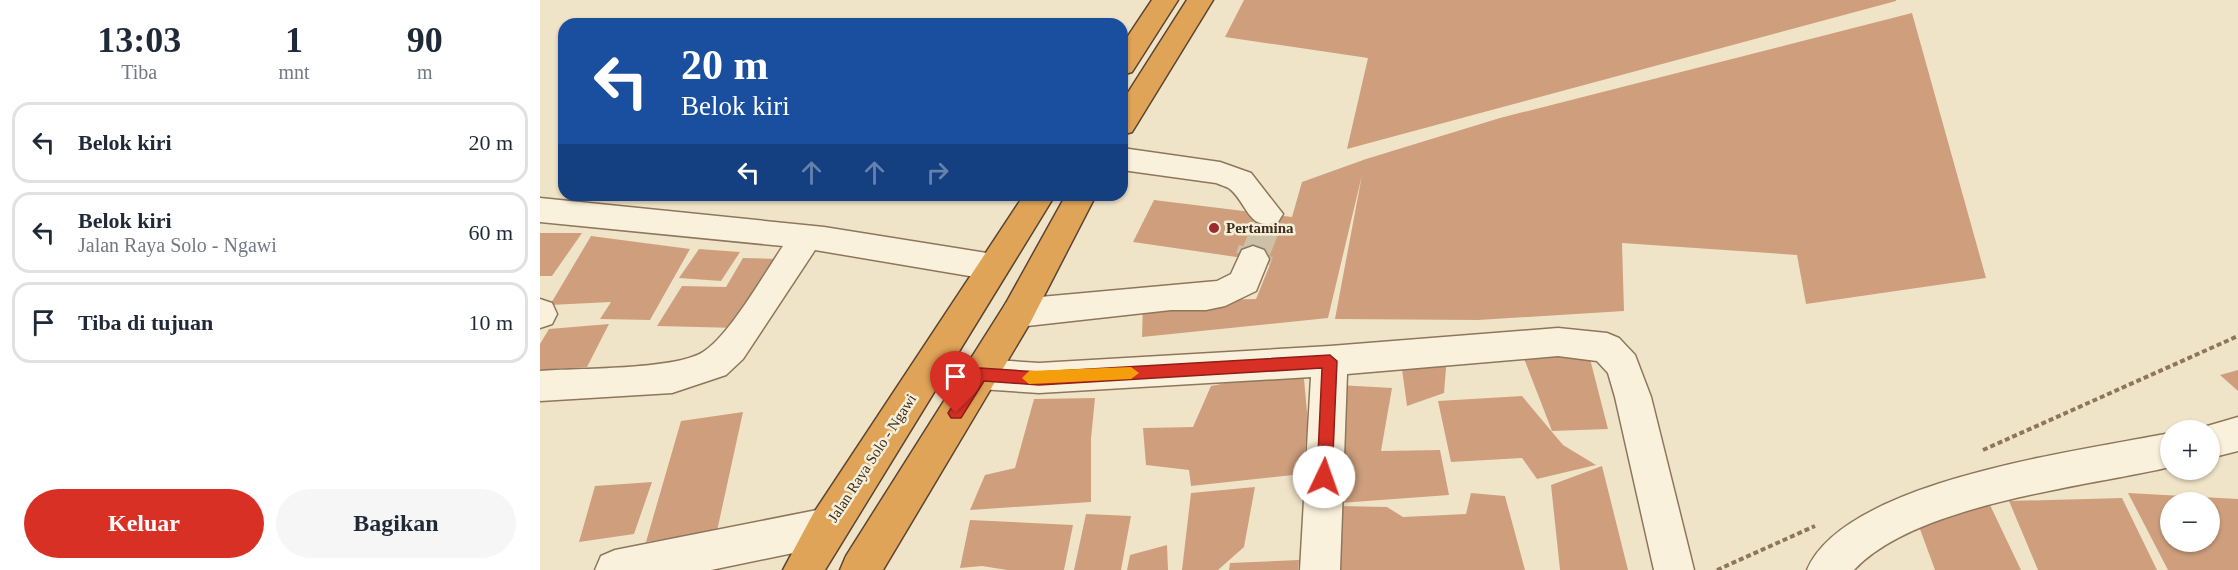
<!DOCTYPE html>
<html lang="id">
<head>
<meta charset="utf-8">
<style>
  :root { --surface:#fff; --page:#f6f6f7; --text:#1f2937; --muted:#747a83; --line:#e0e1e3; --accent:#d93025 }
  body { margin:0; font-family:Georgia,serif; background:var(--page); color:var(--text); height:100vh; display:flex; flex-direction:column; font-size:22px; white-space:nowrap }
  * { box-sizing:border-box; margin:0 }
  p { font-size:20px; color:var(--muted) }
  .icon { flex:none; width:33px; height:33px; fill:none; stroke:currentColor; stroke-width:2; stroke-linecap:round; stroke-linejoin:round }
  .map { position:relative; flex:1; overflow:hidden }
  .panel { display:flex; flex-direction:column; background:var(--surface); width:540px }
  .panel>* { flex:none }
  .top-card { position:absolute; left:18px; top:18px; width:570px; height:183px; border-radius:18px; box-shadow:0 2px 4px #0004; background:#1a4fa0; color:#fff; overflow:hidden }
  .controls { position:absolute; left:1620px; top:420px; display:grid; gap:12px }
  .controls a { display:grid; place-items:center; width:60px; height:60px; border-radius:50%; background:var(--surface); box-shadow:0 2px 4px #0004; font-size:30px }
  .pin { position:absolute; display:grid; place-items:center; width:51px; height:51px; color:#fff; margin:-62px -26px; border-radius:50% 50% 50% 0; rotate:-45deg; box-shadow:0 0 6px #0007 }
  .pin .icon { rotate:45deg }
  .me { position:absolute; width:66px; margin:-33px; rotate:3deg; stroke-linejoin:round; filter:drop-shadow(0 0 4px #0008) }
  .turn { display:flex; align-items:center; gap:21px; height:126px; padding:0 24px; font-size:27px }
  .turn .icon { width:78px; height:78px; stroke-width:2.5 }
  .turn b { display:block; font-size:42px; line-height:51px }
  .lanes { display:flex; align-items:center; height:57px; padding:0 24px; background:#0003; justify-content:center; gap:30px; direction:ltr }
  .lanes .off { opacity:.35 }
  .eta { display:flex; justify-content:space-evenly; align-items:center; height:102px; text-align:center }
  .eta b { font-size:36px; font-weight:700; line-height:42px }
  .action { display:flex; gap:12px; margin-top:auto; padding:12px 24px }
  .action a { flex:1; height:69px; border-radius:36px; background:var(--accent); color:#fff; font-size:24px; font-weight:700; line-height:69px; text-align:center }
  .action a+a { background:var(--page); color:var(--text) }
  ul { padding:0; list-style:none }
  li { display:flex; align-items:center; gap:18px; height:81px; margin:0 12px 9px; padding:0 12px; border:3px solid var(--line); border-radius:18px }
  li div { flex:1 }
  li b { display:block; font-size:22px }
  li em { font-style:normal }
  main { display:flex; flex:1; min-height:0 }
  .map>svg:first-child { display:block }
  .building { fill:#cf9f7d; fill-rule:evenodd }
  .lines { fill:none; stroke-linecap:round; stroke-linejoin:round }
  .minor-tunnel-far1 { stroke:#ccc0a6; stroke-width:28; stroke-dasharray:28 14; stroke-linecap:butt }
  .minor-tunnel { stroke:#ccc0a6; stroke-width:36; stroke-dasharray:36 18; stroke-linecap:butt }
  .minor-casing { stroke:#8d765c; stroke-width:3 }
  .highway-casing { stroke:#5b4430; stroke-width:3 }
  .path { stroke:#8d765c; stroke-width:4; stroke-dasharray:5 3; stroke-linecap:butt }
  .minor { fill:#faf1dc; fill-rule:evenodd }
  .highway { fill:#e0a458; fill-rule:evenodd }
  .route { fill:#d93025; stroke:#8d1f18; stroke-width:1.5 }
  .slow { fill:#f59e0b }
  .poi-dot { fill:#9e2a2b; stroke:#f7eed8; stroke-width:2 }
  .labels { text-anchor:middle; dominant-baseline:central; stroke-width:5; stroke-linejoin:round; paint-order:stroke }
  .poi-label { font-size:15px; font-weight:bold; fill:#3d2e20; stroke:#f7eed8; text-anchor:start }
  .street-label { font-size:15px; fill:#3d2e20; stroke:#f7eed8 }
</style>
</head>
<body>
<main>
<section class="panel">
<div class="eta">
<div><b>13:03</b><p>Tiba</p></div>
<div><b>1</b><p>mnt</p></div>
<div><b>90</b><p>m</p></div>
</div>
<ul>
<li><svg class="icon" aria-label="left" viewBox="0 0 24 24"><path d="M17 20v-9H6M10 6l-5 5 5 5"/></svg><div><b>Belok kiri</b></div><em>20 m</em></li>
<li><svg class="icon" aria-label="left" viewBox="0 0 24 24"><path d="M17 20v-9H6M10 6l-5 5 5 5"/></svg><div><b>Belok kiri</b><p>Jalan Raya Solo - Ngawi</p></div><em>60 m</em></li>
<li><svg class="icon" aria-label="arrive" viewBox="0 0 24 24"><path d="M6 21V4h12l-3 4 3 4H6"/></svg><div><b>Tiba di tujuan</b></div><em>10 m</em></li>
</ul>
<div class="action"><a>Keluar</a><a>Bagikan</a></div>
</section>
<div class="map">
<svg width="1698" height="570" viewBox="0 0 1698 570">
  <rect width="100%" height="100%" fill="#f0e4c8"/>
  <path class="building" d="M704 0H1356V1L807 149 828 58 685 37Z
    M1372 13 1446 278 1266 304 1257 255 1082 243 1084 311 938 320 795 319 822 175 788 318 602 337 603 301 716 299 731 262 593 242 614 200 752 217 762 182 826 159 960 118Z
    M0 233H42L12 276H0Z
    M51 236 150 249 110 320 60 319 71 302 10 305Z
    M159 249 200 252 181 281 139 278Z
    M203 258 237 259 198 328 117 326 142 286 186 287Z
    M69 324 47 367 0 370V344L9 329Z
    M1048 351 1068 429 1012 431 983 356Z
    M903 358 906 368 904 393 867 406 861 362Z
    M763 368 768 423 762 474 651 486 649 470 606 465 603 428 653 427 671 386Z
    M1698 370V391L1680 375Z
    M798 385 852 388 841 451 900 450 909 495 800 503Z
    M982 396 1023 445 1056 465 997 479 982 458 911 462 898 401Z
    M555 398 551 439V502L430 510 445 475 475 468 494 399Z
    M203 412 177 531 106 542 141 421Z
    M1062 466 1088 570H1020L1011 485Z
    M112 482 94 534 39 542 55 486Z
    M715 487 704 547 678 570H642L651 493Z
    M931 493 965 496 985 570H801L799 506 847 507 863 517 926 514Z
    M1588 493 1698 499V570H1628ZM1630 502H1670V542H1630Z
    M1582 498 1617 570H1498L1469 501Z
    M1449 503 1481 570H1395L1377 521Z
    M546 514 591 516 581 570H534Z
    M430 520 533 525 524 570H467L442 566 420 568Z
    M627 545 628 570H587L590 555Z
    M759 560 758 570H689L690 563Z"/>
  <g class="lines">
    <path class="minor-tunnel-far1" d="M716 252 728 222 727 214"/>
    <path class="minor-tunnel" d="M713 259 716 251"/>
    <g class="minor-casing">
      <path id="minor" d="M582 148 680 162 711 173 743 214 738 222C708 232 708 204 690 189 686 186 680 185 676 183L582 170Z
        M0 198 284 227 453 254 464 258 469 267 464 276 453 280 275 250 203 359 186 375 132 393 0 401V371C37 368 135 370 163 352 189 336 224 274 243 246L0 222Z
        M713 246 724 250 729 259 716 291 685 306 666 310H631L478 327 466 323 461 313 466 303 478 299 677 281 691 274 702 250Z
        M0 299 12 303 17 314 12 324 0 328Z
        M1018 328 1067 333 1079 338 1095 355 1111 397 1154 570H1114L1075 397 1068 373 1057 361 1018 356 807 374 800 570H760L771 377 499 393 440 389 427 385 422 374 427 363 440 359 499 363 790 346Z
        M1698 417V451L1670 458V430L1657 429Z
        M1630 433V467C1544 487 1375 504 1314 570H1267C1305 480 1541 451 1630 433Z
        M287 508 301 514 307 527 301 540 287 546 171 570H55L61 556 75 550Z"/>
    </g>
    <g class="highway-casing">
      <path id="highway" d="M612 0H638L592 72 582 75V45Z
        M647 0H673L592 132 582 135V102Z
        M484 195H515L285 570H243L273 514Z
        M526 195H556L490 323 343 570H300L306 556 466 303Z"/>
    </g>
    <path class="path" d="M1443 450 1698 336
      M1177 570 1275 526"/>
    <use href="#minor" class="minor"/>
    <use href="#highway" class="highway"/>
  </g>
  <path class="route" d="M790 355 797 361 792 477 790 482 784 484 779 482 777 477 782 368 499 385 444 381 421 418H411L408 413 435 370 440 368 499 372Z"/>
  <path class="slow" d="M591 367 599 373 591 379 489 384 482 378 489 371Z"/>
  <circle class="poi-dot" cx="674" cy="228" r="6"/>
  <g class="labels">
    <g class="poi-label">
      <text x="686" y="228">Pertamina</text>
    </g>
    <g class="street-label">
      <text transform="translate(332 458) rotate(-57)">Jalan Raya Solo - Ngawi</text>
    </g>
  </g>
</svg>
<div class="controls">
<a>+</a>
<a>−</a>
</div>
<div class="pin" style="left:416px;top:413px;background:#d93025"><svg class="icon" aria-label="arrive" viewBox="0 0 24 24"><path d="M6 21V4h12l-3 4 3 4H6"/></svg></div>
<svg class="me" style="left:784px;top:477px" viewBox="-20 -20 40 40"><circle r="19" fill="#fff"/><path d="M0-13L10 11 0 6-10 11z" fill="#d93025"/></svg>
<div class="top-card">
<div class="turn"><svg class="icon" aria-label="left" viewBox="0 0 24 24"><path d="M17 20v-9H6M10 6l-5 5 5 5"/></svg><div><b>20 m</b>Belok kiri</div></div>
<div class="lanes"><svg class="icon" aria-label="left" viewBox="0 0 24 24"><path d="M17 20v-9H6M10 6l-5 5 5 5"/></svg><svg class="icon off" aria-label="ahead" viewBox="0 0 24 24"><path d="M12 20V5M6 11l6-6 6 6"/></svg><svg class="icon off" aria-label="ahead" viewBox="0 0 24 24"><path d="M12 20V5M6 11l6-6 6 6"/></svg><svg class="icon off" aria-label="right" viewBox="0 0 24 24"><path d="M7 20v-9h11M14 6l5 5-5 5"/></svg></div>
</div>
</div>
</main>
</body>
</html>
